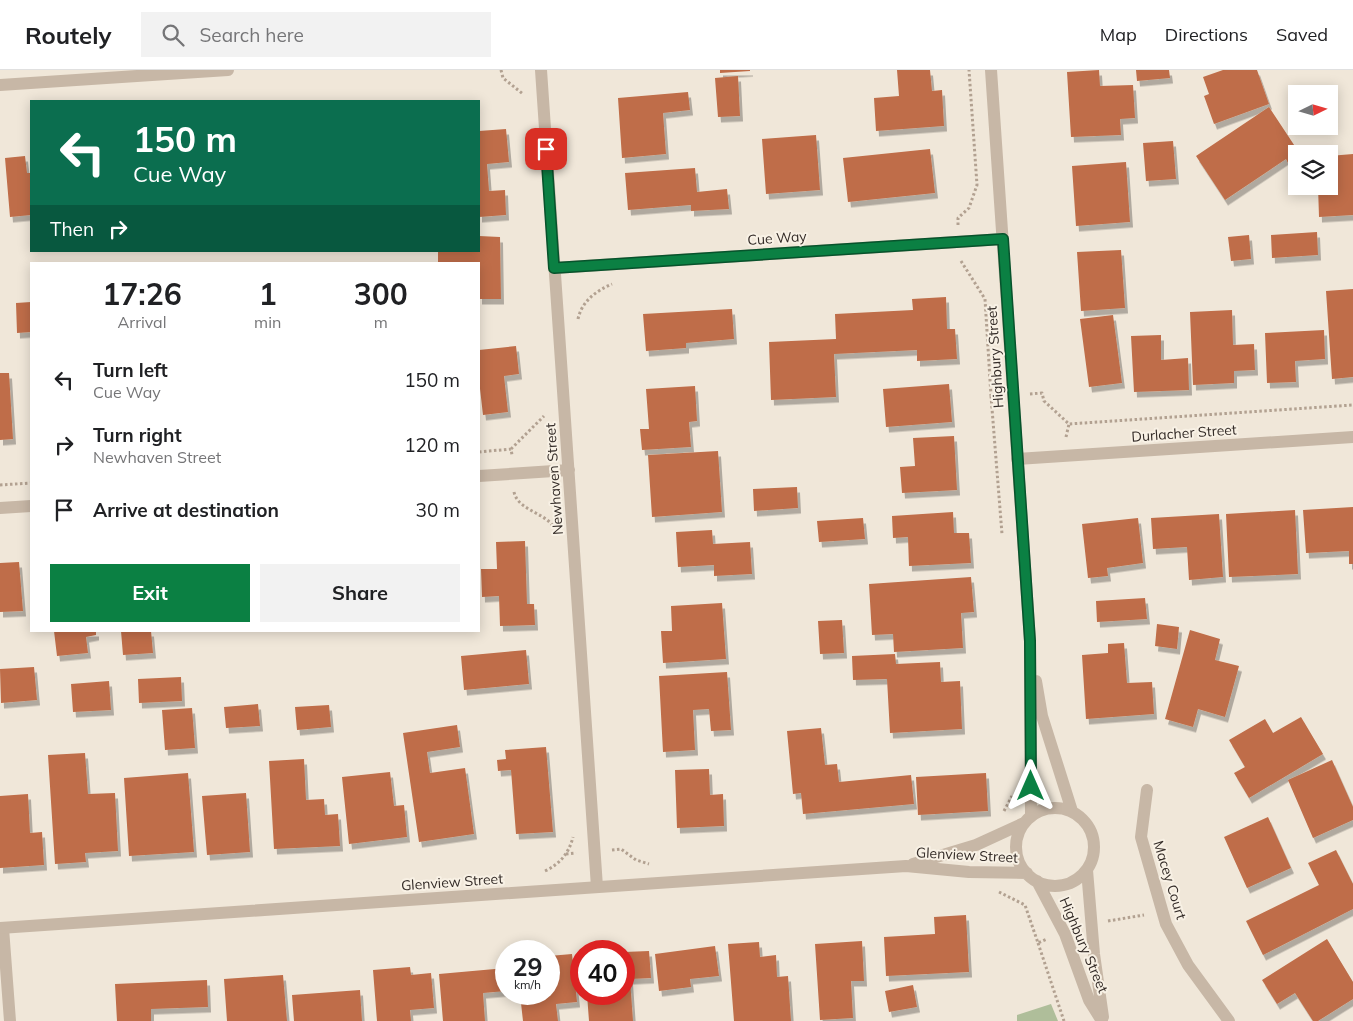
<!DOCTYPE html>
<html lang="en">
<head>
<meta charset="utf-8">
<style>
  :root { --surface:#fff; --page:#f2f2f2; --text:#202124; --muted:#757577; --line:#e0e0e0; --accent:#0b8043 }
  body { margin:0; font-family:Mulish,sans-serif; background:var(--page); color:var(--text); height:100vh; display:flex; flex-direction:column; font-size:19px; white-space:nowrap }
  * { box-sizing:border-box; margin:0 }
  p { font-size:16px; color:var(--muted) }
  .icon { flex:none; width:28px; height:28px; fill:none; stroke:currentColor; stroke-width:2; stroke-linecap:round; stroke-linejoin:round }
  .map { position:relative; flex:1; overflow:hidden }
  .sheet { position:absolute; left:30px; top:192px; width:450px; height:370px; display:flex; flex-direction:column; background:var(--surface); border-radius:0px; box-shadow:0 2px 12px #0003 }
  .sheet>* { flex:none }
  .banner { position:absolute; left:30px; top:30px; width:450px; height:152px; border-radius:0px; box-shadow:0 2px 12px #0003; background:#0b6e4f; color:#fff; overflow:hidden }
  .needle { width:32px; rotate:85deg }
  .controls { position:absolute; left:1288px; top:15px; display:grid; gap:10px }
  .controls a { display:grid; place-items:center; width:50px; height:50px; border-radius:0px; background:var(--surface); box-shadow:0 2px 12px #0003; font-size:25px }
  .speed { position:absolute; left:495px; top:870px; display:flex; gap:10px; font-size:25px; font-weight:700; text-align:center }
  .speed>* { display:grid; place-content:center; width:65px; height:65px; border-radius:50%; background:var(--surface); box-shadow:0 2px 12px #0003; line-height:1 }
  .speed small { font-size:12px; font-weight:400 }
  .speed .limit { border:8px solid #d22; background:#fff; color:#111 }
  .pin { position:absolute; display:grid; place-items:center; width:42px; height:42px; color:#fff; margin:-21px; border-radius:10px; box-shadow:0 2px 8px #0006 }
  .me { position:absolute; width:55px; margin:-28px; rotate:0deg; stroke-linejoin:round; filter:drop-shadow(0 0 4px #0008) }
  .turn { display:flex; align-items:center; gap:18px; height:105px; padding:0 20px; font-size:22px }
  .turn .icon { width:65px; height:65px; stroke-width:2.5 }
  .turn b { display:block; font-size:35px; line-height:42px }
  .then { display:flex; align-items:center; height:48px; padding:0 20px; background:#0003; gap:10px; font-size:19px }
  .eta { display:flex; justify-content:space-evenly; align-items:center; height:85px; text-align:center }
  .eta b { font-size:30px; font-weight:700; line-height:35px }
  .primary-button { display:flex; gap:10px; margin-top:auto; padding:10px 20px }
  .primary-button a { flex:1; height:58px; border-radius:0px; background:var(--accent); color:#fff; font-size:20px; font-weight:700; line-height:58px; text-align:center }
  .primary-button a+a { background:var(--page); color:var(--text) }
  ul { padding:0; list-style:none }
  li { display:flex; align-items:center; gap:15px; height:65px; padding:0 20px }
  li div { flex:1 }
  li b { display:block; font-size:19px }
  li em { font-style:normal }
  header { display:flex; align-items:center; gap:30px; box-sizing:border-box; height:70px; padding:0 25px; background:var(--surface); border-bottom:1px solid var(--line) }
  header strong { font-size:24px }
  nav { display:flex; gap:28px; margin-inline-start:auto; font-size:18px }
  .search { width:350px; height:45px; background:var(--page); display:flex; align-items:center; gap:12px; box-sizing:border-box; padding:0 18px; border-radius:0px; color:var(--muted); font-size:19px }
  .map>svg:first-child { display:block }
  .green { fill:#afbe9a }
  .building { fill:#bf6d48; filter:url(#shadow) }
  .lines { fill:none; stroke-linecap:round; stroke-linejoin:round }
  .path { stroke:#b2a191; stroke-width:3; stroke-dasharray:2.5 2.5; stroke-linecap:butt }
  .minor { stroke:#c7b7a6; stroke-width:12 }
  .tertiary { stroke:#c7b7a6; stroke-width:12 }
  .route-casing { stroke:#07532c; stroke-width:12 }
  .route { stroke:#0b8043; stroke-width:9 }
  .labels { text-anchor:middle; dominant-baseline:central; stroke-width:4; stroke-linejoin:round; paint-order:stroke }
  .street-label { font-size:14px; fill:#332b27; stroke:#f8f1e5 }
</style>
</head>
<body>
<header>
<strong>Routely</strong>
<div class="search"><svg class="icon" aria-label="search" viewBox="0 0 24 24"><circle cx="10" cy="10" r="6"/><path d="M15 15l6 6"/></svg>Search here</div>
<nav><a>Map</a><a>Directions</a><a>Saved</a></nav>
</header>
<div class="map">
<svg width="1353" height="951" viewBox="0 0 1353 951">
  <defs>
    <filter id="shadow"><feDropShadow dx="3" dy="5.5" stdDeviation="0" flood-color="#0004"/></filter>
  </defs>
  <rect width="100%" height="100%" fill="#f0e7d9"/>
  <path class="green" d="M1051 934 1058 951H1017V945Z"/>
  <path class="building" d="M720 0H750V1L720 3Z
    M897 0H930L932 21 942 20 944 56 876 61 874 28 899 26Z
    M1099 0 1100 16 1133 15 1135 48 1120 49 1121 65 1071 67 1067 2Z
    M1136 0H1169L1170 8 1137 11Z
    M1223 0H1257L1269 34 1214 54 1204 26 1209 24 1203 7Z
    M738 6 740 46 718 47 715 8Z
    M688 22 690 40 663 43 666 84 622 88 618 28Z
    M1269 37 1300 84H1296V93L1290 97 1286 89 1225 130 1196 86Z
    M506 59 509 92 487 94 489 121 505 120 506 145 479 147V61Z
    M816 65 820 120 766 124 762 69Z
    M1173 71 1176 109 1146 111 1143 73Z
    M930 79 935 123 848 132 843 88Z
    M1353 84V145L1319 147 1318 116H1329V86Z
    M25 86 27 103H31V145L10 147 5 88Z
    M1126 92 1130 152 1076 156 1072 96Z
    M695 98 697 122 727 119 729 139 691 141V135L628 140 625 103Z
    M1317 162 1318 185 1272 188 1271 165Z
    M1249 165 1251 189 1231 191 1228 167Z
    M479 166 500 167 501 229H479V194H438V181H479Z
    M1121 180 1125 238 1081 241 1077 182Z
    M1353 219V307L1332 309 1326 221Z
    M946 227 947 259H955L957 289 917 291V280L834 284 836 327 771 330 769 272 836 269 835 244 913 240 912 229Z
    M31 232V262L17 263 16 233Z
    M732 239 734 269 686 273V278L646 281 643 244Z
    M1232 240 1233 275 1254 274 1255 300 1234 301V313L1193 315 1190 242Z
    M1113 245 1122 313 1089 317 1080 249Z
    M1324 260 1325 289 1295 291 1296 312 1267 313 1265 263Z
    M1161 265V290L1188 288 1189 320 1134 322 1131 266Z
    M516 276 519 304 504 306 508 342 483 345 479 310V280Z
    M0 303H9L13 369 0 370Z
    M949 314 952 352 886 357 883 319Z
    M695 316 697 351 689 352 691 377 642 380 640 359H649L646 319Z
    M954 366 957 420 902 423 900 397 915 396 913 368Z
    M718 381 722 442 652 447 648 385Z
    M797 417 798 438 754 441 753 419Z
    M1353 437V494H1349V481L1306 483 1303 440Z
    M1295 440 1298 504 1229 507 1226 444Z
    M953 442 954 463H969L971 493 909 496 908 467 893 468 892 446Z
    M1219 444 1223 507 1189 510 1187 477 1153 479 1151 448Z
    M863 448 865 469 819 472 817 451Z
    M1138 448 1143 493 1107 498 1108 506 1088 508 1082 454Z
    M712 460 713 474 750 472 752 504 714 506V495L678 497 676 462Z
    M525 471 527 534H534L535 555 500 556 499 526 482 527 481 499H497L496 472Z
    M19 492 23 541 0 542V493Z
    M971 507 974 542 961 543 963 578 894 582 893 564 872 565 869 514Z
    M1145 528 1147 549 1097 552 1096 531Z
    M722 533 726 589 663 593 661 561H672L671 536Z
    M842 550 844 583 820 584 818 551Z
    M1157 554 1179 557 1177 579 1155 576Z
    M1190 560 1220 569 1215 590 1239 596 1225 647 1198 639 1193 657 1165 649Z
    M54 561H96V565L86 567 88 583 57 586Z
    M121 561H151L153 583 123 585Z
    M1124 573 1127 613 1152 612 1154 644 1086 649 1082 585 1108 583V574Z
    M526 580 529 614 464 620 461 586Z
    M895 584 896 594 940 592 941 612 960 611 962 659 890 663 887 609 853 610 852 586Z
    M34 597 37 630 1 633 0 599Z
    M727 602 731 660 711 661 709 639 693 640 695 680 663 682 659 606Z
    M181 607 182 631 139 633 138 609Z
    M109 611 111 640 73 642 71 614Z
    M258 634 260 656 226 658 224 637Z
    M329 635 331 657 297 660 295 637Z
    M192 638 195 678 165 680 162 640Z
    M1301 647 1323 684 1249 728 1234 703 1245 697 1229 670 1265 649 1273 663Z
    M457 655 460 677 427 682 430 703 465 698 474 764 419 772 403 663Z
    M821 658 825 695 837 694 839 712 911 705 914 734 803 744 801 723 793 724 787 661Z
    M546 677 553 762 516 764 511 700 498 701 497 690 506 689 505 680Z
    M85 683 88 724 115 723 118 781 85 783 86 792 55 794 48 685Z
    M304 689 306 730 324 729 325 745 338 744 340 776 274 779 269 691Z
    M1332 690 1353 737V750L1313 768 1288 710Z
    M709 699 710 725 723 724 724 756 677 758 675 700Z
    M390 702 394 736 404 735 407 767 349 774 342 707Z
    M188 703 194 782 129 786 124 708Z
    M986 703 988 741 918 745 916 707Z
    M246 723 250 782 207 785 202 726Z
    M28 724 30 763 42 762 44 795 0 798V726Z
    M1268 747 1291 798 1247 818 1224 767Z
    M1336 780 1353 814V839L1263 885 1246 851 1319 815 1308 793Z
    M966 845 969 902 886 906 884 867 935 864 934 847Z
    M1327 869 1353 912V929L1318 951H1313L1295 923 1277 934 1262 910Z
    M862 871 864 911H851L853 948 820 950 815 874Z
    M759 872 760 887 776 885 777 907 788 906 791 951H734L728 874Z
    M715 876 719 906 690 909 691 917 659 921 655 884Z
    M649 881 651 908 630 909 633 951H589L587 924H624V882Z
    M572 884 577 932 556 934 558 951H523L520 924H549V886Z
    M410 897 411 905 431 903 434 938 410 940 411 951H377L373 900Z
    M506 898V921L483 923 485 951H443L439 904Z
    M283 905 287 951H227L224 909Z
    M207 910 208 937 151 939V951H117L115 914Z
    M913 915 917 937 889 942 885 921Z
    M360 920 362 951H294L292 925Z"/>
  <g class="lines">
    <path class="path" d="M501 0 503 8 523 24
      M958 155V148L969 138 977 115 969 0
      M961 191 985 229 991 326
      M578 249C582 231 596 221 612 214
      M1030 324 1042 323 1044 331 1069 354 1353 335
      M996 326H991L1002 464
      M1066 367 1069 354
      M511 379 544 346
      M479 382 511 379 512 385
      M0 415 31 413
      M514 422C518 440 543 442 553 456
      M1004 741 1012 726
      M612 780 621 779 636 790 649 794
      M566 784 576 783
      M545 801C560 794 569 783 573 767
      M999 822 1025 835 1038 873 1047 869
      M1108 851 1144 845
      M1038 873 1064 951"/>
    <path class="minor" d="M541 0 597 817
      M0 15 228 0
      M554 198 1003 169
      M479 406 569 400
      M0 438 31 436
      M1147 720 1141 767 1166 854 1188 895 1229 951
      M3 858 10 951"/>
    <path class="tertiary" d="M991 0 1030 571 1031 746
      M1017 389 1353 367
      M1036 611 1042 646 1072 741
      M1016 777a39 39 0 1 1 78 0a39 39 0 1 1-78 0Z
      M913 794 976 775 1024 753
      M1087 800 1094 884 1103 947
      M1037 811 1065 864 1089 930 1102 951
      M0 858 906 796 969 802 1027 803"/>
  </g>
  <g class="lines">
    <g class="route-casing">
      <path id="route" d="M546 79 554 198 1003 169 1030 571 1031 716"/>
    </g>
    <use href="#route" class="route"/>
  </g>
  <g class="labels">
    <g class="street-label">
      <text transform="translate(777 168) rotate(-4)">Cue Way</text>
      <text transform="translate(995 287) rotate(-94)">Highbury Street</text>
      <text transform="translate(1184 363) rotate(-4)">Durlacher Street</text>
      <text transform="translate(554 409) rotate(-94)">Newhaven Street</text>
      <text transform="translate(967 785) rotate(3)">Glenview Street</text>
      <text transform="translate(1170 810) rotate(73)">Macey Court</text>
      <text transform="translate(452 812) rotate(-4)">Glenview Street</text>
      <text transform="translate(1084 875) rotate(67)">Highbury Street</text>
    </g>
  </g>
</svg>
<div class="controls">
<a><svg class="needle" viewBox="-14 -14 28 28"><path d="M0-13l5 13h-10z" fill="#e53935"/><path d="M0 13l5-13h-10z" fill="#757577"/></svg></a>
<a><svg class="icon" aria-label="layers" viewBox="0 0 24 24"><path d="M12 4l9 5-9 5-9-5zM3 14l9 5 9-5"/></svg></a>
</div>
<div class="speed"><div>29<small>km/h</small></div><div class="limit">40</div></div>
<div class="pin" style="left:546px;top:79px;background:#d93025"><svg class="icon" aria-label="arrive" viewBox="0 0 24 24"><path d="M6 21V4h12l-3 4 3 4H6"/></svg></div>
<svg class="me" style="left:1031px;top:716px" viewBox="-20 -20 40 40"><path d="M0-17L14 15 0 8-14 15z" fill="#0b8043" stroke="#fff" stroke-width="4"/></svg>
<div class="banner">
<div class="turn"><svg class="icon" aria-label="left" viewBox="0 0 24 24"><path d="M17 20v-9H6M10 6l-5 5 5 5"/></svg><div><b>150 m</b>Cue Way</div></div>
<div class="then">Then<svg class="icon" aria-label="right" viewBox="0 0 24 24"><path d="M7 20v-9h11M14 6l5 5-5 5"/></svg></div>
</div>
<section class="sheet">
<div class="eta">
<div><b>17:26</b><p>Arrival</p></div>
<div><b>1</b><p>min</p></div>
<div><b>300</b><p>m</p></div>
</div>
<ul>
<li><svg class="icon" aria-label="left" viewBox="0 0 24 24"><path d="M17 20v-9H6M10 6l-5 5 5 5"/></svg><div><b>Turn left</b><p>Cue Way</p></div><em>150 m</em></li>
<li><svg class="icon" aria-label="right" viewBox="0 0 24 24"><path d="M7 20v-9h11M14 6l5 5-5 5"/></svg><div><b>Turn right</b><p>Newhaven Street</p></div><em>120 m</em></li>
<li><svg class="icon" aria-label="arrive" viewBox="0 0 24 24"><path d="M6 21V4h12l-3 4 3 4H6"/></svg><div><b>Arrive at destination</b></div><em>30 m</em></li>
</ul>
<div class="primary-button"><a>Exit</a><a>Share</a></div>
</section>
</div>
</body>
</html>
